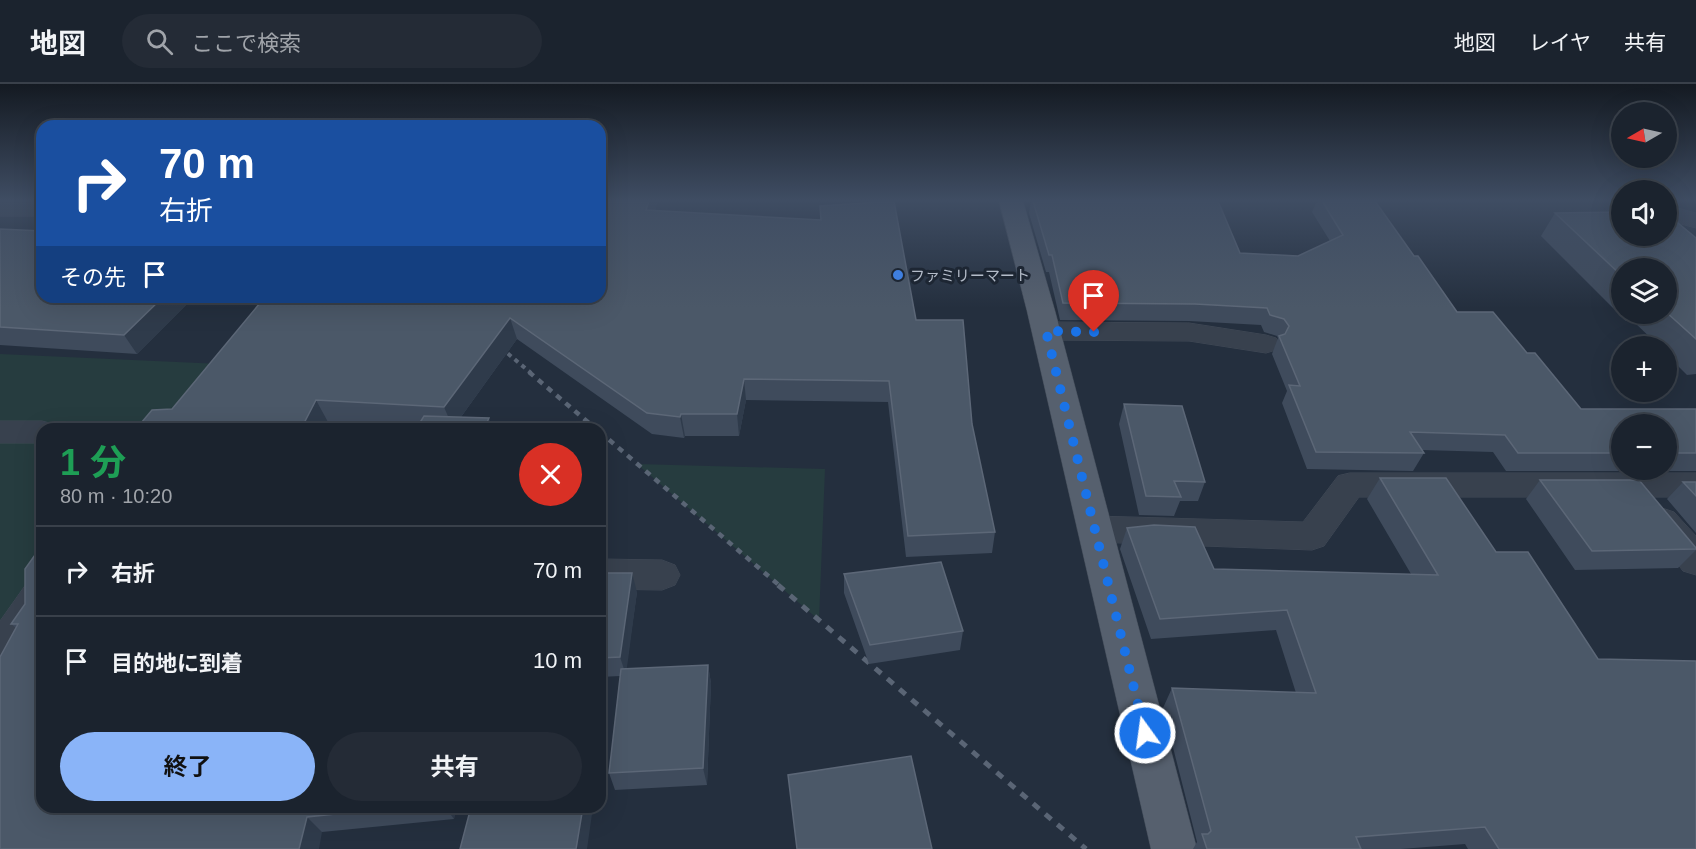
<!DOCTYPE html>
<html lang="ja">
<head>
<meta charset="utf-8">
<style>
  :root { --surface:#1b232e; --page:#242b36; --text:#f1f3f6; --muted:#a0a4aa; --line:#39404a; --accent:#8ab4f8 }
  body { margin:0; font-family:Arial,"Noto Sans JP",sans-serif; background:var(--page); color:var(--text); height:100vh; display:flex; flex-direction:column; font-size:22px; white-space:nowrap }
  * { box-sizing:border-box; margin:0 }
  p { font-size:20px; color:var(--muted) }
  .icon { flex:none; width:33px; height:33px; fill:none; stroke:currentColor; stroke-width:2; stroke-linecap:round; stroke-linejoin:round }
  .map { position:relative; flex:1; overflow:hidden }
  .panel { position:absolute; left:36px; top:339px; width:570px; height:390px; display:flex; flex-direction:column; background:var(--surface); border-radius:18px; box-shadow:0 6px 24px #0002,0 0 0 2px var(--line) }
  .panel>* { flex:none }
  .banner { position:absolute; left:36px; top:36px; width:570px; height:183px; border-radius:18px; box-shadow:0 6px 24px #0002,0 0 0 2px var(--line); background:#1a4fa0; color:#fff; overflow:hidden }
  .needle { width:39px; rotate:261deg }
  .buttons { position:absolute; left:1611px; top:18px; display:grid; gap:12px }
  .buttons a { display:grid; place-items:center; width:66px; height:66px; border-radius:50%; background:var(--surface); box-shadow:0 6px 24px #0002,0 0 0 2px var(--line); font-size:30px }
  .pin { position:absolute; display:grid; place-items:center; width:51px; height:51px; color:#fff; margin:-62px -26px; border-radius:50% 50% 50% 0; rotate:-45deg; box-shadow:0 0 6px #0007 }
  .pin .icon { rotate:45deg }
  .me { position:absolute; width:66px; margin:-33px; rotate:346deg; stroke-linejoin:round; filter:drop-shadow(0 0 4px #0008) }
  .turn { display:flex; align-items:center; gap:21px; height:126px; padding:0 24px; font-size:27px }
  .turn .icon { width:78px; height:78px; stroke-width:2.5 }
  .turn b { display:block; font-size:42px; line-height:51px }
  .then { display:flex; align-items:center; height:57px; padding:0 24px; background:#0003; gap:12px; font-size:22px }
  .round { display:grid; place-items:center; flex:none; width:63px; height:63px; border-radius:32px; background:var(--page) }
  .head { display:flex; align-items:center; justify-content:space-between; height:102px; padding:0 24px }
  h1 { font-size:36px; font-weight:700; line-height:45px; color:#1e9e55 }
  .button { display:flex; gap:12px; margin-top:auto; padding:12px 24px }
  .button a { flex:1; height:69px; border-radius:36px; background:var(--accent); color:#111; font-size:24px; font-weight:700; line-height:69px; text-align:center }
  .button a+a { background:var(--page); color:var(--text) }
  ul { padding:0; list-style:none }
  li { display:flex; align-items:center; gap:18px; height:90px; padding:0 24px; border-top:2px solid var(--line) }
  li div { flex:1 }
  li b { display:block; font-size:22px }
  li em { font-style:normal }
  header { display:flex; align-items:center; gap:36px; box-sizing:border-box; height:84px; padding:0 30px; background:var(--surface); border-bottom:2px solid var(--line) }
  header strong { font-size:28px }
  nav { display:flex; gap:33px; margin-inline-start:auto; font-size:21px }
  .search { width:420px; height:54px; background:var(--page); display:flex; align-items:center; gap:15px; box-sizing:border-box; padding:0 21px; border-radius:33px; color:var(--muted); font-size:22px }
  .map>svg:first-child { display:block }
  .green { fill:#263c3f }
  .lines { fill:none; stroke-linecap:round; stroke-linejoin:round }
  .minor-casing { stroke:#414a57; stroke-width:1 }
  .major-casing { stroke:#414a57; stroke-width:1 }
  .minor { fill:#38414e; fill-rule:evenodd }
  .major { fill:#56606e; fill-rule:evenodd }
  .rail-far2 { stroke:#5a6575; stroke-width:4; stroke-dasharray:4.5 4.5; stroke-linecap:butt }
  .rail-far1 { stroke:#5a6575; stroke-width:4.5; stroke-dasharray:6 6; stroke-linecap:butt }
  .rail { stroke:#5a6575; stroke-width:5; stroke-dasharray:8 8; stroke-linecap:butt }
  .wall { fill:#3f4b5c; fill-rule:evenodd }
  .shaded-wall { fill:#2f3b4b }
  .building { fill:#4b5868; stroke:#5c6777; stroke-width:1.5 }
  .route { stroke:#1a73e8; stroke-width:10; stroke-dasharray:0 18 }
  .shop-dot { fill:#3f7fe0; stroke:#1d2633; stroke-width:2 }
  .labels { text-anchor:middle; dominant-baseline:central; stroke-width:6; stroke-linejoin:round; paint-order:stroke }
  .poi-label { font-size:15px; fill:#b4bcc9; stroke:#1d2633; text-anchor:start }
</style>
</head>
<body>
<header>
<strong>地図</strong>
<div class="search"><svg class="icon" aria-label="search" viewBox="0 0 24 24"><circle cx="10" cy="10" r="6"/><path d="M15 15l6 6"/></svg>ここで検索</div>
<nav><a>地図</a><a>レイヤ</a><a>共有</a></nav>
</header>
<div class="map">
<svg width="1696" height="765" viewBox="0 0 1696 765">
  <rect width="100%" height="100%" fill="#242f3e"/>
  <path class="green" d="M0 270 221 280 168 345H42V507L0 569Z
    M637 380 825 385 819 536Z"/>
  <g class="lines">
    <g class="minor-casing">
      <path id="minor" d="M0 118H42V132H0Z
        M1666 121 1696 129V144L1666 136Z
        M1046 238 1189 239 1266 251 1276 254 1280 260 1276 266 1266 269 1189 257 1046 256 1036 253 1032 247 1036 241Z
        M0 337H42L53 340 56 345H42V359H0Z
        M1350 389H1696V413H1359L1324 462 1312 466 1095 458 1083 454 1077 445 1083 436 1095 432 1303 438 1338 392Z
        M1662 424 1674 428 1696 452V491L1683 487 1645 437 1650 428Z
        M600 475 662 476 675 481 680 491 675 501 662 506 600 505Z
        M42 492V538L14 581 0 586V537L29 496Z"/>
    </g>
    <g class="major-casing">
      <path id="major" d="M999 117H1023L1055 227 1197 765H1151L1027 227Z"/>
    </g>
    <use href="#minor" class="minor"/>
    <use href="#major" class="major"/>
    <path class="rail-far2" d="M494 258 531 289"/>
    <path class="rail-far1" d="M529 288 596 345
      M600 348 780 502"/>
    <path class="rail" d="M778 501 1086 765"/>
  </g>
  <path class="wall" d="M600 117H658L655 127 820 136V122L916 236 972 340 995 448 992 469 906 473 888 318 746 316 739 352H685L684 354 652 350 517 255 461 333 418 342 328 338 172 325 265 213H600Z
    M1031 117H1218L1240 169 1298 172 1330 157 1312 128 1317 117H1375L1414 172 1457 228 1527 269 1581 325H1696V387H1506L1493 368 1422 366 1424 369 1413 387 1307 385 1282 319 1287 307 1272 270 1278 254 1277 252 1264 248 1261 241 1189 237 1060 236 1049 188H1046L1029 129ZM1622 340H1666V386H1622Z
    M1555 129 1696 154V290L1687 291 1666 270V262H1659L1633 237H1626L1541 152ZM1622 184H1666V230H1622Z
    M0 145 42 213H194L137 270 0 261Z
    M1124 320 1205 398 1198 417H1180L1174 432 1139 431 1119 340Z
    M1380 394 1696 765H1468L1465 760 1401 765H1193L1197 758 1163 624 1172 604 1296 609 1276 546 1151 555 1120 465 1127 444 1214 485 1411 490 1367 415Z
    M1540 396 1696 464V466L1678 484 1575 486 1526 415Z
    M1683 398H1696V449L1667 415Z
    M600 489 637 508 626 585 708 581 711 599 707 701 615 706 609 689 620 592 600 593Z
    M844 490 963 547 960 566 869 580 844 509Z
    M25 520 42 723H456L454 735 322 748 0 765 16 544 11 540Z"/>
  <path class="shaded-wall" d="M649 117H658L649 147 646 126Z
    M163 213H194L137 270 124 251Z
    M510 234 517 255 453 344 444 323Z
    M744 295 746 316 739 352 737 330Z
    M316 316 328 338 324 345H301Z
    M681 330 685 352 684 354 680 333Z
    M489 334 493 345H484Z
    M632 489 637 508 626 591 620 573Z
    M708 581 711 599 707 701 703 684Z
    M445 723H456L454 735Z
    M583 723H593L587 765H576Z
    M307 733 322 748 319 765H299Z"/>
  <path class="building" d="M600 117H649L646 126 821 136 820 122 894 117 916 236H963L972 340 995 448 908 452 889 297 744 295 737 330H681L680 333 647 329 510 234 444 323 316 316 301 345H136L152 326 172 325 265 213H600Z
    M1033 117H1218L1240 169 1298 172 1343 151 1322 117H1375L1414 172H1418L1457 228H1493L1527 269H1535L1581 325H1696V369H1666V340H1622V369H1518L1505 351 1410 348 1424 369 1316 368 1289 301 1300 302 1279 252 1285 250 1289 242 1284 235 1270 231 1267 224 1195 220 1063 219 1052 171H1049Z
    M1622 128V152H1666V129L1696 154V255L1666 228V184H1622V192L1555 129Z
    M0 145 42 147V213H163L124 251 0 243Z
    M1124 320 1182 322 1205 398 1174 397 1181 413 1146 412Z
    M424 332 489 334 484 345H416Z
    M1380 394H1446L1496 468H1528L1598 575 1696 577V765H1499L1485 743 1356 753 1361 765H1207L1202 750H1208L1211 747 1172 604 1316 609 1287 526 1160 535 1127 444 1154 441 1195 443 1214 485 1438 491Z
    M1540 396H1639L1696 464V465L1592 467Z
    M1683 398H1696V412Z
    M42 461V723H403L307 733 299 765H0V573L18 540H11L25 520V485Z
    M941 478 963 547 870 561 844 490Z
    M600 489H632L620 573 600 574Z
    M708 581 703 684 609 689 621 585Z
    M911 672 932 765H797L788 691Z
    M471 723H583L576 765H460Z"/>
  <linearGradient id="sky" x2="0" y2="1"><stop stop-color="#141a22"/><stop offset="0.52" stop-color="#3f4d63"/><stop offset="1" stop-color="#3f4d63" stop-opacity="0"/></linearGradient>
  <rect width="1696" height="224" fill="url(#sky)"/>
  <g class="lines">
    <path class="route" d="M1094 248 1046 247 1145 649"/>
  </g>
  <circle class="shop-dot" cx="898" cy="191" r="6"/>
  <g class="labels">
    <g class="poi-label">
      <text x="910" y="191">ファミリーマート</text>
    </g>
  </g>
</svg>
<div class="buttons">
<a><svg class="needle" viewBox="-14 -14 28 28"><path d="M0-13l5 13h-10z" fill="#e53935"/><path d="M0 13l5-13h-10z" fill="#a0a4aa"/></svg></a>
<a><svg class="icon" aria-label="sound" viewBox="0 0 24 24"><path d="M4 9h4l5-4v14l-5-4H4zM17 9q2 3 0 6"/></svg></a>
<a><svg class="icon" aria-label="layers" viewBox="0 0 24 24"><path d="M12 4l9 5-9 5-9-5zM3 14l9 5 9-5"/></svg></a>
<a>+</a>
<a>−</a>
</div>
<div class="pin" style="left:1094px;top:248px;background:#d93025"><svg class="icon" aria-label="arrive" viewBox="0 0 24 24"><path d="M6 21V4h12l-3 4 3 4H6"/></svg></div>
<svg class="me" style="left:1145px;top:649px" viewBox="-20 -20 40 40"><circle r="17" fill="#1a73e8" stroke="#fff" stroke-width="3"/><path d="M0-11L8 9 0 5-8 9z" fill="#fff"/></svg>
<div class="banner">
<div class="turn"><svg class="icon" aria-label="right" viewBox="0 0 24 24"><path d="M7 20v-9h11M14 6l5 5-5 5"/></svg><div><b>70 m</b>右折</div></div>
<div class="then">その先<svg class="icon" aria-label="arrive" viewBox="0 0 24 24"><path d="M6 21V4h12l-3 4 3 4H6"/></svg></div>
</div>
<section class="panel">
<div class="head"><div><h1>1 分</h1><p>80 m · 10:20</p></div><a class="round" style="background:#d93025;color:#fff"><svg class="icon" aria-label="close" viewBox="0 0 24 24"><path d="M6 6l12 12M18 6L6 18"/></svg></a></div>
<ul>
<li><svg class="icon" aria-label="right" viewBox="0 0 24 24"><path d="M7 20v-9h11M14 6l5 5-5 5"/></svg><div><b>右折</b></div><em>70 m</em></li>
<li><svg class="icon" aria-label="arrive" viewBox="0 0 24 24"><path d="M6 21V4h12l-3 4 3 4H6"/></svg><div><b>目的地に到着</b></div><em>10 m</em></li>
</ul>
<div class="button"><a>終了</a><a>共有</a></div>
</section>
</div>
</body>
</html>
